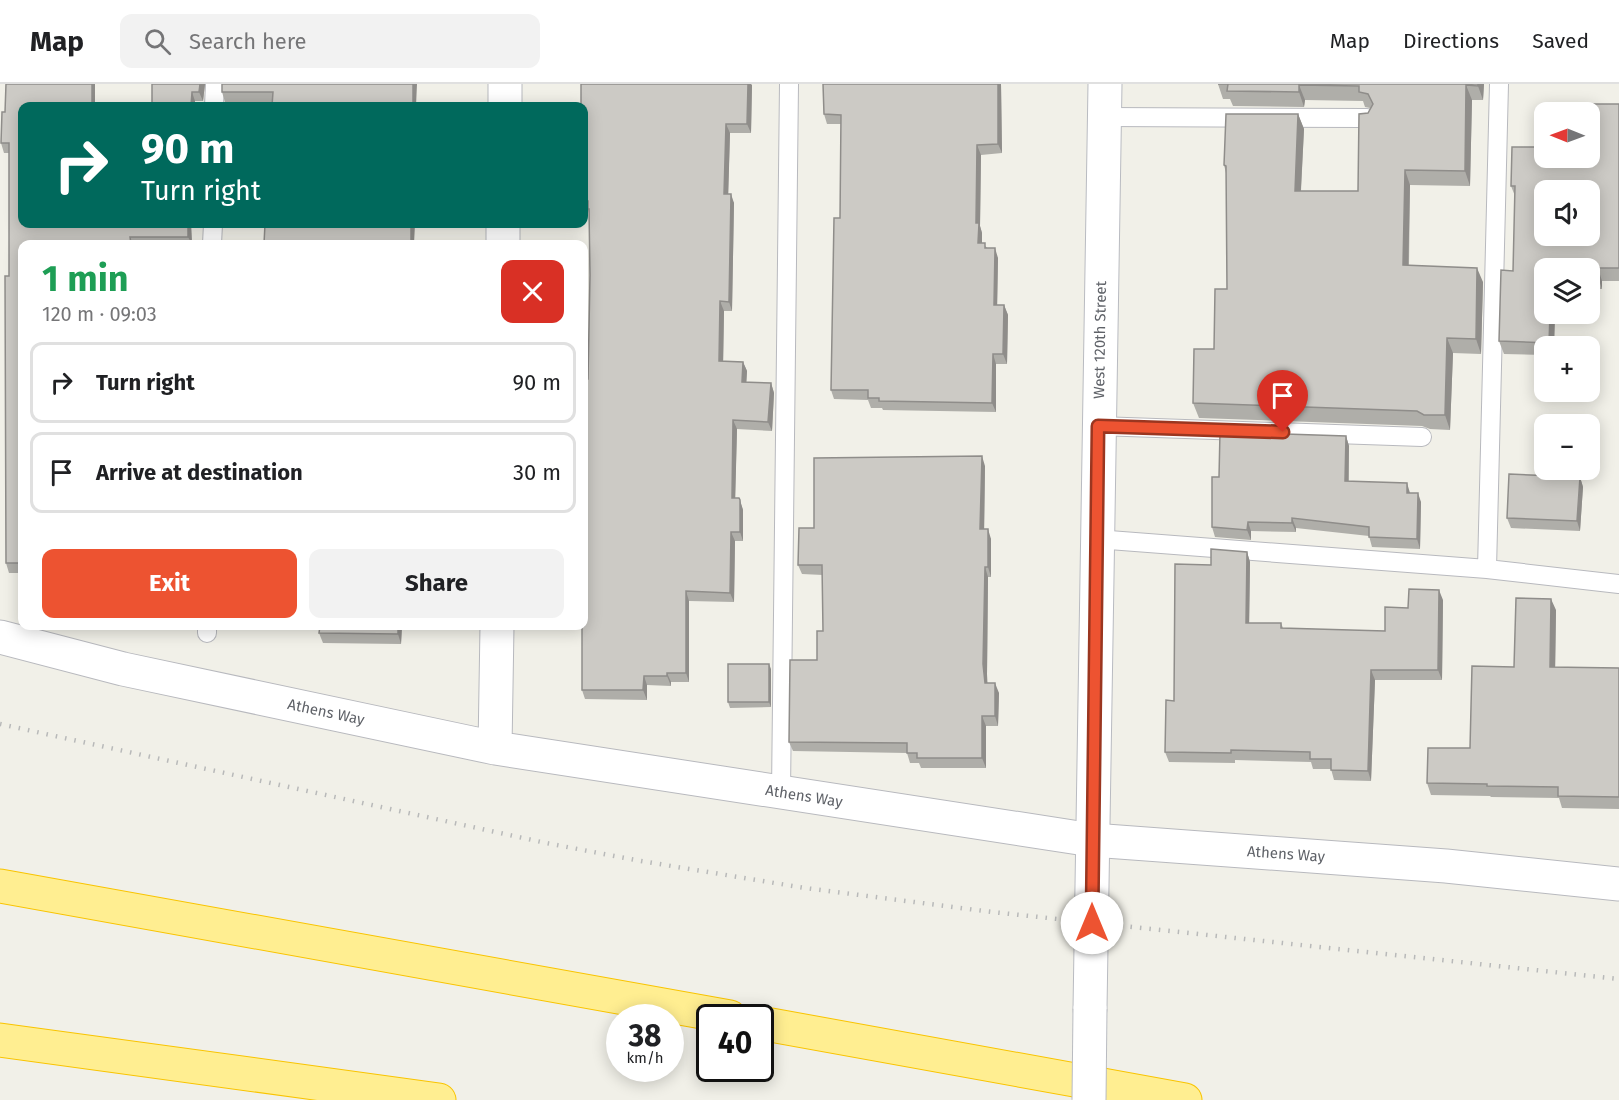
<!DOCTYPE html>
<html lang="en">
<head>
<meta charset="utf-8">
<style>
  :root { --surface:#fff; --page:#f2f2f2; --text:#202124; --muted:#757577; --line:#e0e0e0; --accent:#ed5331 }
  body { margin:0; font-family:"Fira Sans",sans-serif; background:var(--page); color:var(--text); height:100vh; display:flex; flex-direction:column; font-size:22px; white-space:nowrap }
  * { box-sizing:border-box; margin:0 }
  p { font-size:20px; color:var(--muted) }
  .icon { flex:none; width:33px; height:33px; fill:none; stroke:currentColor; stroke-width:2; stroke-linecap:round; stroke-linejoin:round }
  .map { position:relative; flex:1; overflow:hidden }
  .sheet { position:absolute; left:18px; top:156px; width:570px; height:390px; display:flex; flex-direction:column; background:var(--surface); border-radius:12px; box-shadow:0 3px 15px #0003 }
  .sheet>* { flex:none }
  .top-card { position:absolute; left:18px; top:18px; width:570px; height:126px; border-radius:12px; box-shadow:0 3px 15px #0003; background:#00695c; color:#fff; overflow:hidden }
  .needle { width:39px; rotate:271deg }
  .buttons { position:absolute; left:1534px; top:18px; display:grid; gap:12px }
  .buttons a { display:grid; place-items:center; width:66px; height:66px; border-radius:12px; background:var(--surface); box-shadow:0 3px 15px #0003; font-size:30px }
  .speed { position:absolute; left:606px; top:920px; display:flex; gap:12px; font-size:30px; font-weight:700; text-align:center }
  .speed>* { display:grid; place-content:center; width:78px; height:78px; border-radius:50%; background:var(--surface); box-shadow:0 3px 15px #0003; line-height:1 }
  .speed small { font-size:15px; font-weight:400 }
  .speed .limit { border:3px solid #111; border-radius:9px; background:#fff; color:#111 }
  .pin { position:absolute; display:grid; place-items:center; width:51px; height:51px; color:#fff; margin:-62px -26px; border-radius:50% 50% 50% 0; rotate:-45deg; box-shadow:0 0 6px #0007 }
  .pin .icon { rotate:45deg }
  .me { position:absolute; width:66px; margin:-33px; rotate:0deg; stroke-linejoin:round; filter:drop-shadow(0 0 4px #0008) }
  .turn { display:flex; align-items:center; gap:21px; height:126px; padding:0 24px; font-size:27px }
  .turn .icon { width:78px; height:78px; stroke-width:2.5 }
  .turn b { display:block; font-size:42px; line-height:51px }
  .round { display:grid; place-items:center; flex:none; width:63px; height:63px; border-radius:12px; background:var(--page) }
  .overview { display:flex; align-items:center; justify-content:space-between; height:102px; padding:0 24px }
  h1 { font-size:36px; font-weight:700; line-height:45px; color:#1e9e55 }
  .button { display:flex; gap:12px; margin-top:auto; padding:12px 24px }
  .button a { flex:1; height:69px; border-radius:12px; background:var(--accent); color:#fff; font-size:24px; font-weight:700; line-height:69px; text-align:center }
  .button a+a { background:var(--page); color:var(--text) }
  ul { padding:0; list-style:none }
  li { display:flex; align-items:center; gap:18px; height:81px; margin:0 12px 9px; padding:0 12px; border:3px solid var(--line); border-radius:12px }
  li div { flex:1 }
  li b { display:block; font-size:22px }
  li em { font-style:normal }
  header { display:flex; align-items:center; gap:36px; box-sizing:border-box; height:84px; padding:0 30px; background:var(--surface); border-bottom:2px solid var(--line) }
  header strong { font-size:28px }
  nav { display:flex; gap:33px; margin-inline-start:auto; font-size:21px }
  .search { width:420px; height:54px; background:var(--page); display:flex; align-items:center; gap:15px; box-sizing:border-box; padding:0 21px; border-radius:12px; color:var(--muted); font-size:22px }
  .map>svg:first-child { display:block }
  .lines { fill:none; stroke-linecap:round; stroke-linejoin:round }
  .lane-casing { stroke:#b8b9be; stroke-width:20 }
  .street-casing { stroke:#b8b9be; stroke-width:35 }
  .secondary-casing { stroke:#b9bbc1; stroke-width:35 }
  .highway-casing { stroke:#f9c400; stroke-width:35 }
  .lane { stroke:#fff; stroke-width:18 }
  .street { stroke:#fff; stroke-width:33 }
  .secondary { stroke:#fff; stroke-width:33 }
  .highway { stroke:#ffee91; stroke-width:33 }
  .rail { stroke:#b8b9b9; stroke-width:4.5; stroke-dasharray:1.5 8; stroke-linecap:butt }
  .secondary-bridge-casing { stroke:#b9bbc1; stroke-width:35; stroke-linecap:butt }
  .secondary-bridge { stroke:#fff; stroke-width:33 }
  .wall { fill:#afaea9 }
  .shaded-wall { fill:#8f8d8a }
  .building { fill:#cccac5; stroke:#8f8d8a; stroke-width:1.5; fill-rule:evenodd }
  .route-casing { stroke:#9a3620; stroke-width:15 }
  .route { stroke:#ed5331; stroke-width:10 }
  .labels { text-anchor:middle; dominant-baseline:central; stroke-width:4.5; stroke-linejoin:round; paint-order:stroke }
  .street-label { font-size:15px; fill:#5f6268; stroke:#fff }
</style>
</head>
<body>
<header>
<strong>Map</strong>
<div class="search"><svg class="icon" aria-label="search" viewBox="0 0 24 24"><circle cx="10" cy="10" r="6"/><path d="M15 15l6 6"/></svg>Search here</div>
<nav><a>Map</a><a>Directions</a><a>Saved</a></nav>
</header>
<div class="map">
<svg width="1619" height="1016" viewBox="0 0 1619 1016">
  <rect width="100%" height="100%" fill="#f1f0e8"/>
  <g class="lines">
    <g class="lane-casing">
      <path id="lane" d="M214 22 215 0
        M1105 33 1367 34
        M212 160 213 140
        M1098 342 1422 353
        M1096 455 1487 485 1619 500
        M1487 485 1499 0
        M207 549V542
        M781 708 789 0"/>
    </g>
    <g class="street-casing">
      <path id="street" d="M505 22V0
        M503 160V140
        M0 553 123 585 495 664 1092 756 1446 782 1619 800
        M495 664 497 542"/>
    </g>
    <g class="secondary-casing">
      <path id="secondary" d="M1090 925 1105 0"/>
    </g>
    <g class="highway-casing">
      <path id="highway" d="M0 802 730 933
        M760 939 1185 1016
        M0 956 439 1016"/>
    </g>
    <use href="#lane" class="lane"/>
    <use href="#street" class="street"/>
    <use href="#secondary" class="secondary"/>
    <use href="#highway" class="highway"/>
    <path class="rail" d="M0 640 546 759 641 777 805 804 992 828 1619 895"/>
    <g class="secondary-bridge-casing">
      <path id="secondary-bridge" d="M1089 1016 1090 925"/>
    </g>
    <use href="#secondary-bridge" class="secondary-bridge"/>
  </g>
  <path class="wall" d="M6 0H95V21L191 140 192 160H22V489H9L6 479 9 192V69H4L1 59 5 28Z
    M152 0H205L203 17H195V22H152Z
    M417 0 272 18H225L222 8Z
    M823 0H1001L1002 69 981 71 980 142 982 149V159L998 174 997 221H1004L1008 231 1007 280H996V328L883 326 882 324H871L868 316 834 315 831 306 840 134 841 40H827L824 30Z
    M1218 0H1484L1483 16H1472L1470 102 1410 101 1409 181 1483 198 1481 270 1453 269 1450 346 1430 345 1422 342 1199 334 1193 319 1214 265 1227 205 1226 89 1224 81 1298 30 1304 45 1301 107H1358L1368 29 1370 24 1365 23 1363 17 1305 16 1304 23 1233 22 1230 15H1223Z
    M752 1 751 49H730L728 110 734 119 732 227H724L723 277 743 278 747 287 746 298 771 299 774 309 772 347 737 345 735 414H739L743 426V457H735L734 518 689 517V598H671V602L647 601V616L585 615 582 606 584 413V297H585L588 295 590 191 589 129 588 126H584V22Z
    M1619 20V197H1602V205H1595L1594 222H1590V184H1545L1555 230 1554 262H1545V271L1504 270 1499 257 1513 187 1515 112 1511 102 1593 64Z
    M1346 352 1349 362V397L1410 409 1421 418 1420 465 1372 463 1369 452 1296 444V448L1251 447V456L1215 453 1212 443 1219 393Z
    M985 382 984 445 991 455V493H988L987 590V599L999 609 998 642H986V684H921L919 679H910L907 669 793 667 789 658 817 576 823 547V491L802 490 798 481 814 444Z
    M1580 393 1583 403 1580 447 1511 444 1507 434Z
    M1247 468 1250 478 1249 539H1281L1283 544 1385 547 1408 524 1443 516 1442 596H1375L1371 697 1334 696 1331 685H1313L1311 678 1235 676V679L1169 678 1165 668 1174 617 1211 481Z
    M1556 526 1555 583 1619 584V725L1562 724 1559 714 1491 713 1490 712 1431 711 1427 699 1470 664 1514 583Z
    M320 542H402L401 560 323 559 319 549Z
    M771 585V623L730 624 728 618Z"/>
  <path class="shaded-wall" d="M92 0H95V22L92 21Z
    M200 0H205L203 17 199 8Z
    M413 0H417L416 22H413Z
    M748 0H751L752 1 751 49 747 40Z
    M998 0H1001L1002 69 998 60Z
    M1478 0H1484L1483 16 1478 2Z
    M1299 1 1305 16 1304 23 1299 8Z
    M1466 1 1472 16 1470 102 1465 87Z
    M192 8 195 17V22H191Z
    M1298 30 1304 45 1300 122 1295 107Z
    M726 40 730 49 728 119 724 110Z
    M977 61 981 71 980 142 982 149V169L978 159 976 139Z
    M1405 86 1410 101 1408 196 1403 181Z
    M731 110 734 119 732 227 729 218Z
    M188 140H191L192 160 188 153Z
    M411 140H415L414 160H411Z
    M995 164 998 174 997 230 994 221Z
    M1477 184 1483 198 1481 270 1476 255Z
    M1598 184 1602 197V205L1598 193Z
    M1590 192 1595 205 1594 222 1590 212Z
    M720 217 724 227 723 286 719 277Z
    M1004 221 1008 231 1007 280 1003 270Z
    M1550 230H1555L1554 262H1550L1549 259Z
    M1447 254 1453 269 1450 346 1445 331Z
    M993 270 996 280V328L992 319Z
    M743 278 747 287 746 307 742 298Z
    M771 299 774 309 772 347 768 338Z
    M733 336 737 345 735 423 732 414Z
    M1346 352 1349 362 1348 407 1345 397Z
    M982 372 985 382 984 455 980 445Z
    M1580 393 1583 403 1580 447 1577 437Z
    M1407 399 1410 409H1407Z
    M1418 409 1421 418 1420 465 1417 455Z
    M740 416 743 426V457L740 448Z
    M1292 434 1296 444V448L1292 439Z
    M1248 438 1251 447V456L1247 446Z
    M988 445 991 455V493L988 483Z
    M731 448 735 457 734 518 730 509Z
    M1247 468 1250 478 1249 549 1246 539Z
    M985 483 988 493 987 590 988 609 985 599 983 580Z
    M1439 506 1443 516 1442 596 1438 586Z
    M686 507 689 517V598L686 589Z
    M1551 515 1556 526 1555 595 1550 583Z
    M398 542H402L401 560 398 550Z
    M769 580 771 585V623L769 618Z
    M1371 586 1375 596 1371 697 1368 687Z
    M667 589 671 598V602L667 592Z
    M644 592 647 601V616L643 606Z
    M995 599 999 609 998 642 995 632Z
    M982 632 986 642V684L982 674Z"/>
  <path class="building" d="M6 0H92V21L148 22H22V140H188V153H130L131 160H22V479H6L5 192H9V59H1L2 28H5Z
    M152 0H200L199 8H192L191 22H152Z
    M222 0H413V22H272L273 8H222Z
    M581 0H748L747 40H726L724 110H731L729 218 720 217 719 277 743 278 742 298 771 299 768 338 733 336 732 414H739L740 416V448H731L730 509 686 507V589H667V592H644L643 606H582V542H584V442L585 407H584V297H585V295H588L590 191 589 125H588V117H584V22H581Z
    M823 0H998V60L977 61 976 139H979L978 159H985V164H995L994 221H1004L1003 270H993L992 319 879 317V314H868V306H831L834 134H840L841 31 824 30Z
    M1218 0H1478V2L1466 1 1465 87 1405 86 1403 181 1477 184 1476 255 1447 254 1445 331H1424L1417 327 1193 319 1194 265H1214L1215 205H1227L1226 82 1224 81 1226 30H1298L1295 107H1358L1359 30 1368 29 1373 20 1368 10 1359 8V2L1299 1V8L1227 7 1228 0Z
    M1594 20H1619V184H1598V193L1590 192V184H1545V230H1550L1549 259 1499 257 1501 186 1513 187 1515 102H1511L1512 63H1545V74H1590V64H1593ZM1545 106H1590V152H1545Z
    M265 140H411V160H264Z
    M1220 348 1346 352 1345 397 1407 399V409H1418L1417 455 1369 453V443L1292 434V439L1248 438 1247 446 1212 443V393H1219Z
    M982 372 980 445H988V483H985L983 580 985 599H995V632H982V674H917V669H907V659L789 658 790 576H817V547H823L822 481H798L799 444H814V374Z
    M1509 390 1580 393 1577 437 1507 434Z
    M1211 465 1247 468 1246 539H1281V544L1385 547V523L1408 524 1409 505 1439 506 1438 586H1371L1368 687 1331 686V675H1310V668L1231 666V669L1165 668 1166 616 1174 617 1175 480 1211 481Z
    M1516 514 1551 515 1550 583 1619 584V713L1558 712V703L1487 702V700L1427 699 1428 664H1470L1472 582 1514 583Z
    M320 542H398V550L319 549Z
    M728 580H769V618H728Z"/>
  <g class="lines">
    <g class="route-casing">
      <path id="route" d="M1092 839 1098 342 1283 348"/>
    </g>
    <use href="#route" class="route"/>
  </g>
  <g class="labels">
    <g class="street-label">
      <text transform="translate(1100 256) rotate(-89)">West 120th Street</text>
      <text transform="translate(326 628) rotate(12)">Athens Way</text>
      <text transform="translate(804 712) rotate(9)">Athens Way</text>
      <text transform="translate(1286 770) rotate(4)">Athens Way</text>
    </g>
  </g>
</svg>
<div class="buttons">
<a><svg class="needle" viewBox="-14 -14 28 28"><path d="M0-13l5 13h-10z" fill="#e53935"/><path d="M0 13l5-13h-10z" fill="#757577"/></svg></a>
<a><svg class="icon" aria-label="sound" viewBox="0 0 24 24"><path d="M4 9h4l5-4v14l-5-4H4zM17 9q2 3 0 6"/></svg></a>
<a><svg class="icon" aria-label="layers" viewBox="0 0 24 24"><path d="M12 4l9 5-9 5-9-5zM3 14l9 5 9-5"/></svg></a>
<a>+</a>
<a>−</a>
</div>
<div class="speed"><div>38<small>km/h</small></div><div class="limit">40</div></div>
<div class="pin" style="left:1283px;top:348px;background:#d93025"><svg class="icon" aria-label="arrive" viewBox="0 0 24 24"><path d="M6 21V4h12l-3 4 3 4H6"/></svg></div>
<svg class="me" style="left:1092px;top:839px" viewBox="-20 -20 40 40"><circle r="19" fill="#fff"/><path d="M0-13L10 11 0 6-10 11z" fill="#ed5331"/></svg>
<div class="top-card">
<div class="turn"><svg class="icon" aria-label="right" viewBox="0 0 24 24"><path d="M7 20v-9h11M14 6l5 5-5 5"/></svg><div><b>90 m</b>Turn right</div></div>
</div>
<section class="sheet">
<div class="overview"><div><h1>1 min</h1><p>120 m · 09:03</p></div><a class="round" style="background:#d93025;color:#fff"><svg class="icon" aria-label="close" viewBox="0 0 24 24"><path d="M6 6l12 12M18 6L6 18"/></svg></a></div>
<ul>
<li><svg class="icon" aria-label="right" viewBox="0 0 24 24"><path d="M7 20v-9h11M14 6l5 5-5 5"/></svg><div><b>Turn right</b></div><em>90 m</em></li>
<li><svg class="icon" aria-label="arrive" viewBox="0 0 24 24"><path d="M6 21V4h12l-3 4 3 4H6"/></svg><div><b>Arrive at destination</b></div><em>30 m</em></li>
</ul>
<div class="button"><a>Exit</a><a>Share</a></div>
</section>
</div>
</body>
</html>
